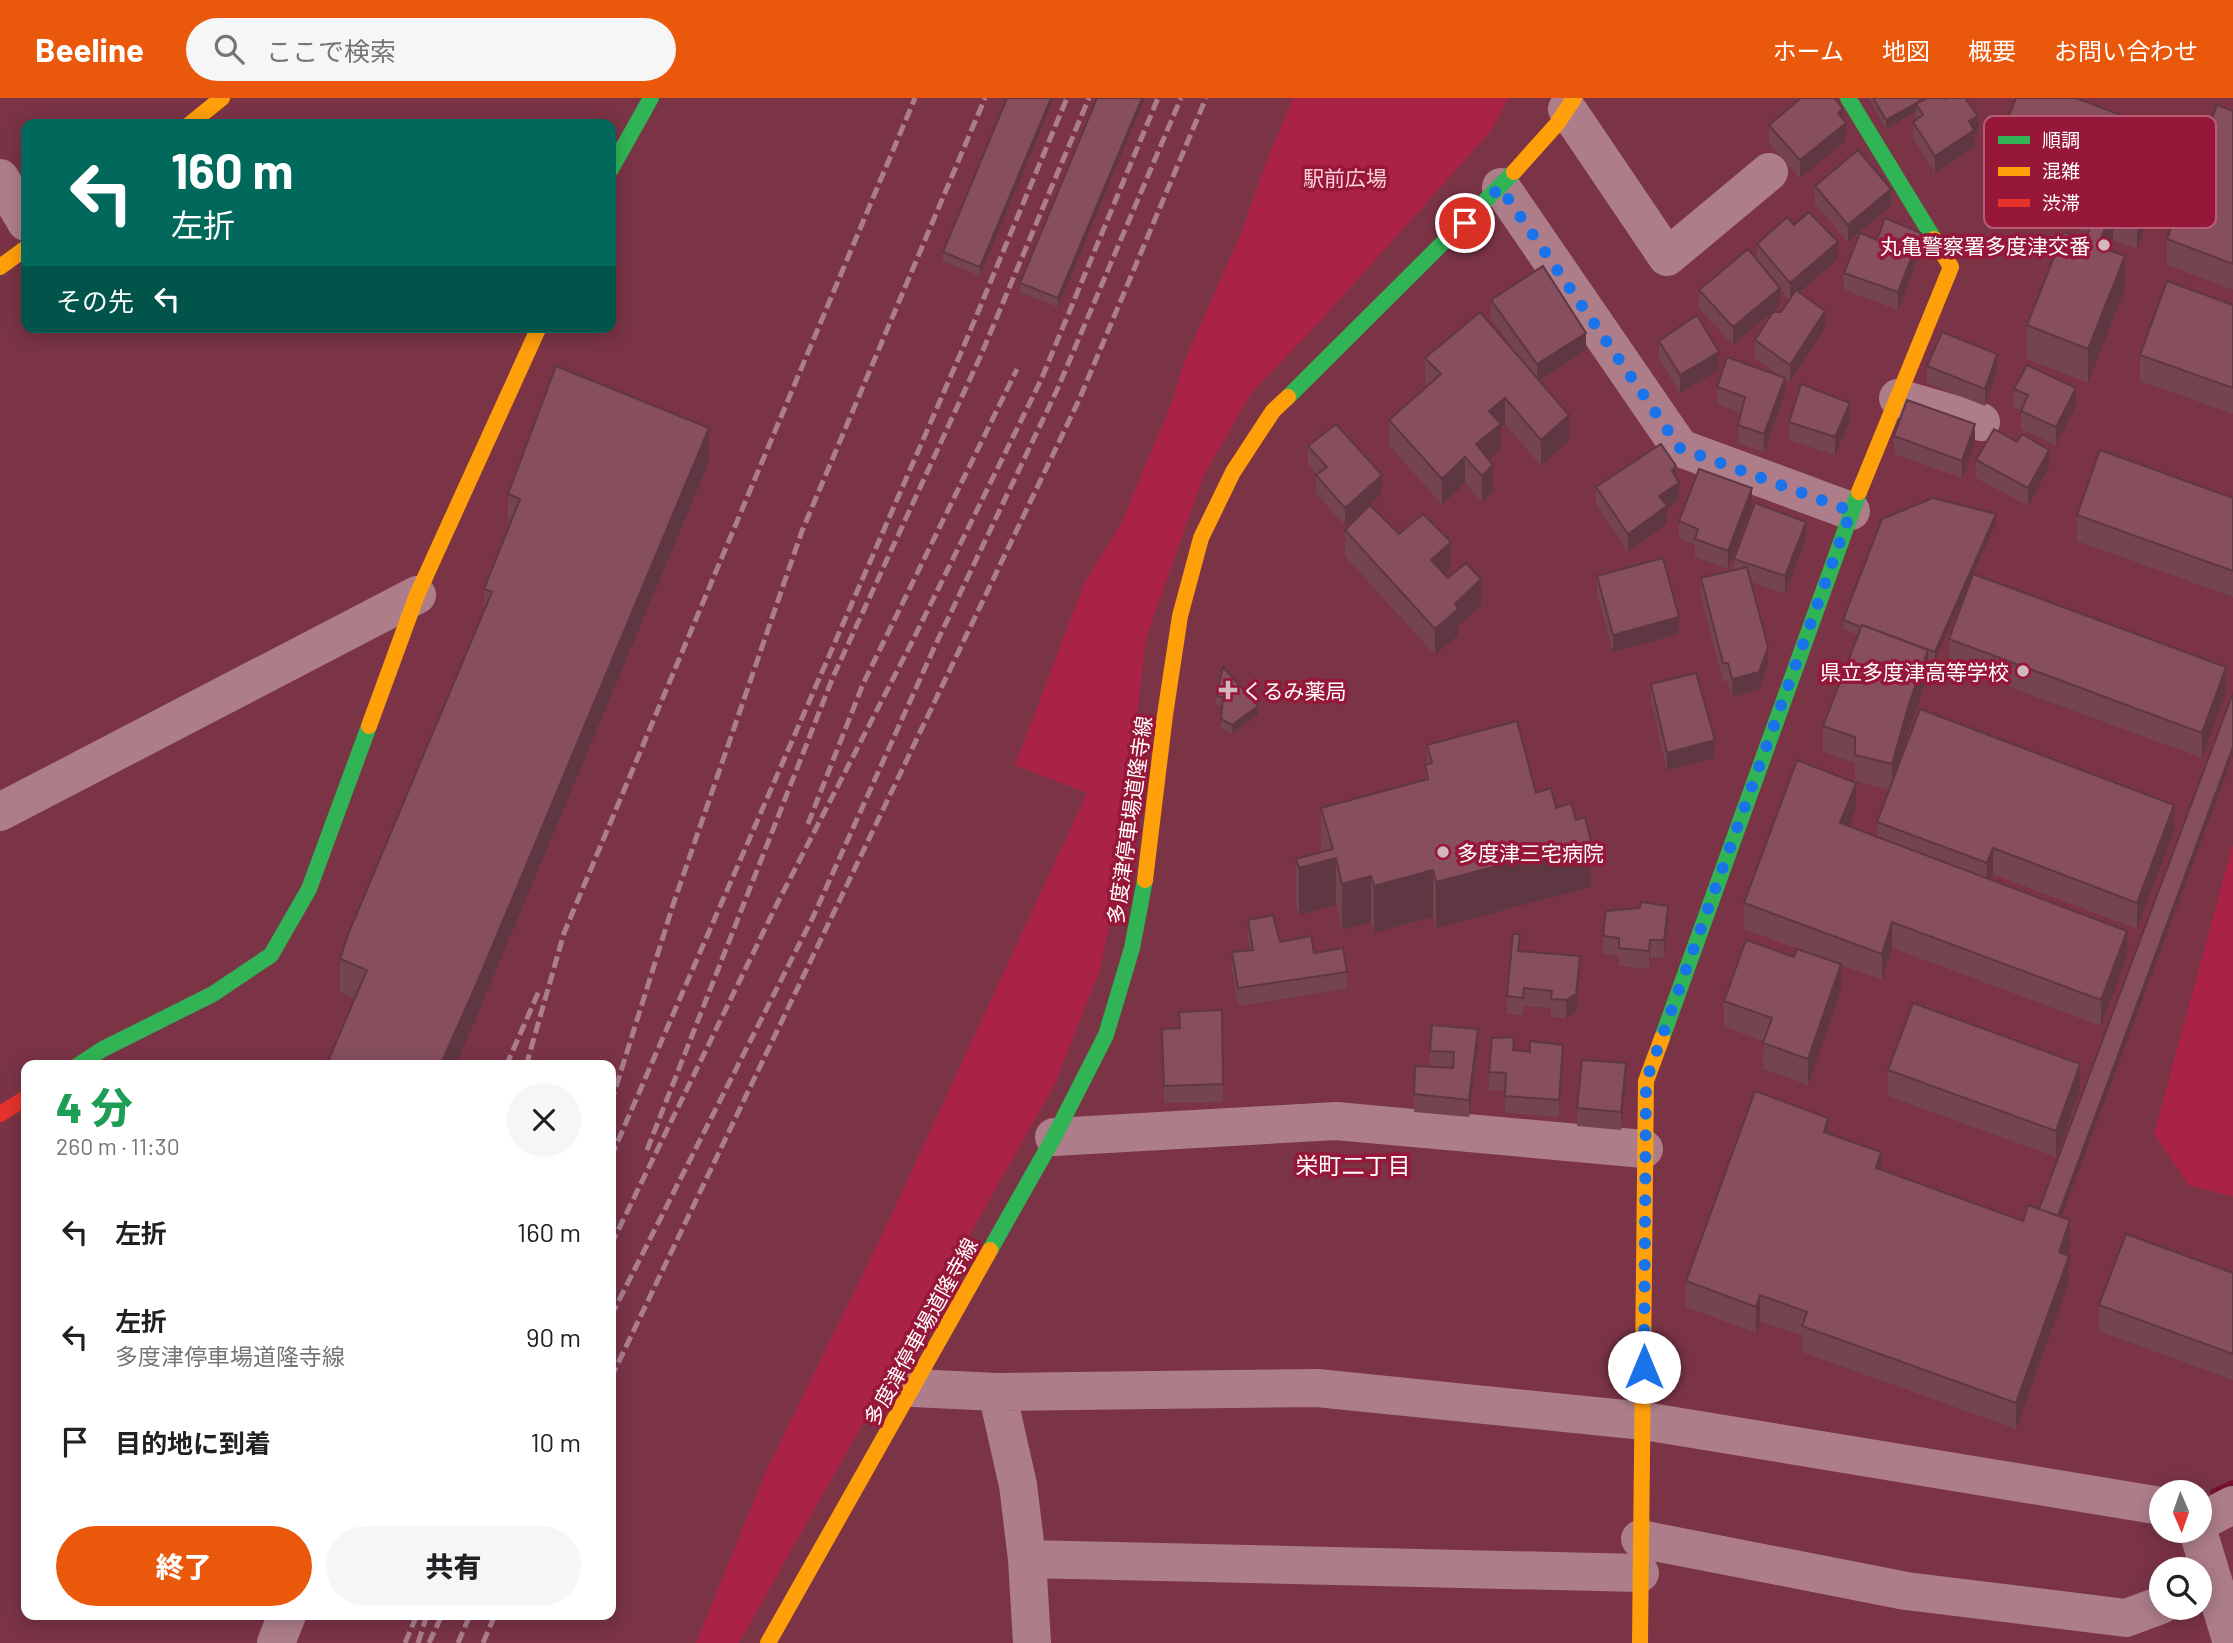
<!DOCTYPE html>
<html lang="ja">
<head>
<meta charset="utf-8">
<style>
  :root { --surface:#fff; --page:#f6f6f6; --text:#202124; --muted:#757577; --accent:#ea580c }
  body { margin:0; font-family:Barlow,"Noto Sans JP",sans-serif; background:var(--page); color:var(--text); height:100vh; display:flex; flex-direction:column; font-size:26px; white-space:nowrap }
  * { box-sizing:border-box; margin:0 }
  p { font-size:23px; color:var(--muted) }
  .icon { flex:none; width:38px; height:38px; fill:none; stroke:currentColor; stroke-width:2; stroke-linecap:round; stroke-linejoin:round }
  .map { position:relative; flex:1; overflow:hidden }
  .sheet { position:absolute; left:21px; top:962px; width:595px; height:560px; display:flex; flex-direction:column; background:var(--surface); border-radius:14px; box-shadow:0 4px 18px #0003 }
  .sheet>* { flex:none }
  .banner { position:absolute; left:21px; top:21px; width:595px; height:214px; border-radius:14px; box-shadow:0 4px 18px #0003; background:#00695c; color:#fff; overflow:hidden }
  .needle { width:46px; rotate:178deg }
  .controls { position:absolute; left:2149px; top:1382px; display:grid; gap:14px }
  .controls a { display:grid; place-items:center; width:63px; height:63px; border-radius:50%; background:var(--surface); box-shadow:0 4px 18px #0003; font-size:35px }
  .pin { position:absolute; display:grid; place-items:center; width:60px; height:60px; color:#fff; margin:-30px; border:4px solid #fff; border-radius:50%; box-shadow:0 2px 7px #0007 }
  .me { position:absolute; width:77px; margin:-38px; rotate:0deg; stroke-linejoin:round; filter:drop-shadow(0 0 5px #0008) }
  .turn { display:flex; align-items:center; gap:24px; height:147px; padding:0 35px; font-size:32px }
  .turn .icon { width:91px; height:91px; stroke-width:2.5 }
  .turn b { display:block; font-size:49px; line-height:60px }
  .then { display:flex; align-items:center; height:66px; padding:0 35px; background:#0003; gap:14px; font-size:26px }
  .round { display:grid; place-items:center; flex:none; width:74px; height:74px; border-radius:37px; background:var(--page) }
  .summary { display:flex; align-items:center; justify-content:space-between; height:119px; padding:0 35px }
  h1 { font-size:42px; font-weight:800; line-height:52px; color:#1e9e55 }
  .action { display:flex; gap:14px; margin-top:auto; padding:14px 35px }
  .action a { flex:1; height:80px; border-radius:42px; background:var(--accent); color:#fff; font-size:28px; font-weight:800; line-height:80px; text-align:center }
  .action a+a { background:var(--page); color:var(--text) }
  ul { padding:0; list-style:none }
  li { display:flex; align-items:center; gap:21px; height:105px; padding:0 35px }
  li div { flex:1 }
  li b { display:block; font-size:26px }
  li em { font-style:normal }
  header { display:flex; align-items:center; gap:42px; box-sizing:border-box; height:98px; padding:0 35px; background:var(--accent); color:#fff }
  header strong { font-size:33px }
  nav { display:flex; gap:38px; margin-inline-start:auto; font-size:24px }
  .search { width:490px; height:63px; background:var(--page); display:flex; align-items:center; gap:18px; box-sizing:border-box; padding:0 24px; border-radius:38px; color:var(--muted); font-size:26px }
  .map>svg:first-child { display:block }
  .green { fill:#aa2347 }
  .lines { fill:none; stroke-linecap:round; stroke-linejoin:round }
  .stream { stroke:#75122b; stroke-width:10 }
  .street { stroke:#ad7e8a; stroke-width:38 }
  .fast { stroke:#30b455; stroke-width:16 }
  .slow { stroke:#ff9f0a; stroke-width:16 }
  .jam { stroke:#e5322d; stroke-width:16 }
  .rail { stroke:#ab7e8a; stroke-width:5; stroke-dasharray:12 5; stroke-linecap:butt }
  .wall { fill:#744451 }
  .shaded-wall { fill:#5e3742 }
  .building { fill:#874f5e; stroke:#5e3742; stroke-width:2 }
  .route { stroke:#1a73e8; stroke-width:12; stroke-dasharray:0 21.6 }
  .poi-dot { fill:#d0b8be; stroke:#971738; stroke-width:2.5 }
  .labels { text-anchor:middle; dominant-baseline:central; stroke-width:7; stroke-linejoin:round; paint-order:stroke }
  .park-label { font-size:21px; fill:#fcd1dd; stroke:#971738 }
  .poi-label { font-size:21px; fill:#fff; stroke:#971738; text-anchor:end }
  .street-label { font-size:21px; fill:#fff; stroke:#971738 }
  .neighbourhood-label { font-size:23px; fill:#fff; stroke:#971738 }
  .key { fill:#971738; stroke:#b65d74; stroke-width:2 }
  .key-label { font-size:19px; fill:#fff }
</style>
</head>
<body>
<header>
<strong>Beeline</strong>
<div class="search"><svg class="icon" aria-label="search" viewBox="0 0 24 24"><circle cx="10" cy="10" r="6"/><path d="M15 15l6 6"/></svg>ここで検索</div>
<nav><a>ホーム</a><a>地図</a><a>概要</a><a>お問い合わせ</a></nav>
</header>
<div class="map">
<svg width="2233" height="1545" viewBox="0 0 2233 1545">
  <rect width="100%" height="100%" fill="#7a3446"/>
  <path class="green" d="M1293 0H1509L1490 34 1315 229 1252 294 1204 377 1146 540 1116 797 1100 871 1055 986 739 1545H696L767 1371 880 1141 1087 695 1015 667 1084 486 1121 426 1173 301 1184 264 1241 135 1264 70Z
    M2233 746V1099L2189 1087 2154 1036Z"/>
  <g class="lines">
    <path class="stream" d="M2215 1395 2233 1387"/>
    <path class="street" d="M1567 11 1667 159 1769 74
      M0 80 26 124
      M1501 89 1680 350 1851 413
      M1898 300 1981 324
      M0 714 417 497
      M1054 1039 1336 1023 1644 1051
      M913 1290 997 1294 1317 1290 1644 1323 2161 1408
      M997 1294 1018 1387 1027 1461 1032 1545
      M2200 1424 2233 1407
      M2198 1433 2232 1545
      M1640 1441 1906 1493 2126 1520 2161 1507
      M1027 1461 1640 1475
      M276 1545 287 1517"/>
    <path class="fast" d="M1848 0 1934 141
      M611 71 651 0
      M1288 299 1514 74
      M1662 940 1859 394
      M77 968 103 951 213 896 271 857 309 791 369 628
      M990 1152 1054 1039 1106 937 1132 850 1145 782"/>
    <path class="slow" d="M190 26 222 0
      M1514 74 1557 26 1574 0
      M0 169 26 150
      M1859 394 1951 169 1934 141
      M369 628 417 497 539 229
      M1145 782 1165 617 1180 518 1201 440 1233 374 1273 313 1288 299
      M768 1545 990 1152
      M1640 1545 1646 983 1662 940"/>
    <path class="jam" d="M0 1016 26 1000"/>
    <path class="rail" d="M808 726 863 586 1017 271
      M506 968 539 893
      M526 968 564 835 915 0
      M611 1005 674 804 802 433 985 0
      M647 1052 833 579 981 257 1089 0
      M611 1059 963 250 1067 0
      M611 1147 777 806 912 544 1041 282 1158 0
      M611 1218 813 819 934 550 1057 292 1181 0
      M611 1280 1079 302 1206 0
      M405 1545 417 1517
      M418 1545 427 1517
      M429 1545 442 1517
      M458 1545 470 1517
      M483 1545 495 1517"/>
  </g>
  <path class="wall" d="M1007 0H1054L980 178 943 163V154Z
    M1097 0 1058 209 1020 194V185Z
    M1868 0H1918L1920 4 1978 35 1974 37V49L1935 75 1913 41V24L1916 21V14L1886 31Z
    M2233 13V192L2167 167V141Z
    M1843 21 1846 43 1800 80 1769 45V27Z
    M2000 39 2168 69 2137 151 2113 142 2109 152 2125 191 2088 285 2027 261V227L2085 142 2088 134 2035 114 2032 120 2002 108V74L2000 73Z
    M1815 88 1891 108 1860 135 1877 142 1921 153 1898 212 1844 192V175L1860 135 1848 144 1815 106Z
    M1794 127 1838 161 1800 195 1825 230 1790 284 1785 281V297L1764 354 1738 345V327L1741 315 1717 306V289L1781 278 1755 260V242L1781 214 1789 202 1780 190V207L1733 247 1699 210V192L1757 162V146Z
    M1491 202 1586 252 1539 282 1569 343 1541 368 1505 326 1501 329V352L1489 362 1493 393 1482 404 1465 385 1442 407 1389 347V322L1427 288 1425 286V260H1520L1491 220Z
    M2233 207V316L2140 283V257Z
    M1659 243 1719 272 1680 295 1659 261Z
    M1927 268 1997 274 1985 308 1927 285Z
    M2014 291 2076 308 2056 347 2021 331V312L2014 309Z
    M1850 323 1835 357 1789 342V324Z
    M1894 338 1975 344 1962 380 1894 356Z
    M2017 344 2049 369 2028 408 1976 380V362Z
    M1308 348 1382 395 1345 428 1316 395V377L1317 376 1308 366Z
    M709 364 455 968H326L355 901 340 894V861L484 513V491L509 430 508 429V396Z
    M1676 378 1679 402 1667 411V426L1628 454 1596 406V389Z
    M2233 400V499L2077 443V417Z
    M1752 408 1728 471 1695 459V447L1679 441V423Z
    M1996 425 1974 476 2226 595 2202 660 1949 567V541L1971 482 1935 563 1928 561V578L1908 635 1899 666 2174 733 2137 831 1993 776 1991 782 2127 859 2101 928 1892 850 1882 882 1841 867V892L1808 987 1763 971 1764 943 1724 929V903L1804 853 1744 831V805L1856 711 1849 729 1877 739V724L1889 692 1855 683V665L1823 654V628L1858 537 1843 531V522Z
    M1345 432 1399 436 1451 470 1444 476 1481 507 1458 529V537L1435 557 1345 458Z
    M1806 441 1785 496 1751 484 1768 567 1759 592 1732 599 1728 583H1723L1701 498V480L1734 472V461Z
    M1597 478 1679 536 1613 554 1597 495Z
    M1223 569 1258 617 1232 636 1221 630 1222 608 1216 607V598Z
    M1651 586 1715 660 1667 672 1651 604Z
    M1427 647 1536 695 1556 710 1591 789 1436 830 1433 819 1374 835 1371 824 1342 832 1336 807 1299 817 1296 807V761L1321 754V710L1425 682V667L1427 666Z
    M1248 822 1280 844 1314 855 1347 874V891L1238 908 1232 871V854L1250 852 1248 839Z
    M1668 826 1664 860 1650 859 1649 871 1619 868V858L1603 856V838Z
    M1520 853 1580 876 1576 914 1566 920 1551 919V910L1524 908 1523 917 1507 916V898Z
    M1222 912 1223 1004 1164 1005 1162 931 1179 930V914Z
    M1478 948 1469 1019 1414 1014V996L1430 968V953Z
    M1514 952 1563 964 1559 1019 1505 1015V993L1489 992V974Z
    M1888 972 2080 992 2056 1059 1888 998Z
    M1626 983 1621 1032 1577 1028V1010Z
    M1828 1035 1881 1072 2023 1123 2061 1119 2070 1148 2067 1157 2069 1184 2016 1331 1802 1254V1238L1760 1223 1756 1235 1686 1209V1183Z
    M2233 1175V1282L2099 1233V1207Z"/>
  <path class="shaded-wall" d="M1051 0H1054L980 178V169Z
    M1142 0H1145L1058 209V200Z
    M1920 3 1916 6V14L1886 31V22Z
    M1843 10V27L1846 25V43L1800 80V62Z
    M1978 18V35L1974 37V49L1935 75V58L1969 23Z
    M2168 35V69L2137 151V118Z
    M2035 80V114L2032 120V86Z
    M1891 91V108L1848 144V127Z
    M2113 109V142L2098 181V148Z
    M1921 135V153L1898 212V194Z
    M1838 144V161L1790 203V185Z
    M2125 158V191L2088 285V251Z
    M1780 190V207L1733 247V229Z
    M1825 213V230L1790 284V267Z
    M1586 235V252L1537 284V266Z
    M1719 254V272L1680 295V277Z
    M1997 256V274L1985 308V291Z
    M1785 280V297L1764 354V336Z
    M2076 290V308L2056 347V329Z
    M1505 300V326L1501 329V352L1476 372V346L1489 313Z
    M1850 305V323L1835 357V339Z
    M1569 317V343L1541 368V342Z
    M1975 326V344L1962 380V363Z
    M709 330V364L476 920 455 968H440Z
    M2049 352V369L2028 408V390Z
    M1465 359V385L1442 407V381Z
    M1493 367V393L1482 404V378Z
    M1676 368V386L1679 385V402L1667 411V426L1628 454V436L1672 372Z
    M1382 377V395L1345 428V410Z
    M1752 390V408L1728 471V453Z
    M1996 416V425L1935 563V554Z
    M1806 424V441L1785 496V478Z
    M1451 444V470L1431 488V462Z
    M1481 481V507L1458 529V537L1435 557V531L1455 506Z
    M1679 519V536L1613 554V537Z
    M1768 549V567L1759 592 1732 599V581Z
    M1928 552V578L1908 635 1892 692V666L1908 609Z
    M2226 569V595L2202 660V635Z
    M1258 608V617L1232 636V627Z
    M1715 642V660L1667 672V655Z
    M2233 649V658L2053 1142V1133Z
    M1856 685V711L1840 751V725Z
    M2174 707V733L2137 831V805Z
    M1591 743V789L1436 830V784Z
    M1993 750V776L1987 791V765Z
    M1336 760V807L1299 817V770Z
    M1433 772V819L1374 835V788Z
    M1371 778V824L1342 832V786Z
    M1668 808V826L1664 860V842Z
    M1892 824V850L1882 882V856Z
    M2127 833V859L2101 928V902Z
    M1650 842V859L1649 871V853Z
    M1580 858V876L1576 914 1566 920V902Z
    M1841 866V892L1808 987V961Z
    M1478 931V948L1469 1019V1002Z
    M1563 947V964L1559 1019V1002Z
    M1626 965V983L1621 1032V1014Z
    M2080 966V992L2056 1059V1033Z
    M1828 1020V1046L1824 1034Z
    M1881 1054V1080L1876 1070Z
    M2070 1122V1148L2059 1180V1154Z
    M2069 1158V1184L2016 1331V1305Z
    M1760 1197V1223L1756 1235V1209Z"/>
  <path class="building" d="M1007 0H1051L980 169 943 154Z
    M1097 0H1142L1058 200 1020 185Z
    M1801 0H1834L1843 10 1838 15 1846 25 1800 62 1769 27Z
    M1873 0H1918L1920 3 1886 22Z
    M1927 0H1943L1944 1 1947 0H1965L1978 18 1969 23 1974 32 1935 58 1913 24 1923 17 1916 6Z
    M2016 0H2076L2168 35 2137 118 2113 109 2098 148 2125 158 2088 251 2027 227 2064 134 2085 142 2100 105 2035 80 2032 86 2002 75 2014 45 2000 39Z
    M2217 7 2233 13V166L2167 141Z
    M1858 52 1891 91 1848 127 1815 88Z
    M1809 114 1838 144 1790 185 1757 146 1787 119 1794 127Z
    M1885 120 1921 135 1898 194 1844 175 1860 135 1877 142Z
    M1748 151 1780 190 1733 229 1699 192Z
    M1543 168 1586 235 1537 266 1491 202Z
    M2167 183 2233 207V290L2140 257Z
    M1796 192 1825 213 1790 267 1755 242 1773 214H1781Z
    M1480 214 1569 317 1541 342 1505 300 1489 313 1501 326 1476 346 1493 367 1482 378 1465 359 1442 381 1389 322 1441 276 1425 260Z
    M1697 217 1719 254 1680 277 1659 243Z
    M1942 234 1997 256 1985 291 1927 268Z
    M1727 259 1785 280 1764 336 1738 327 1745 299 1717 289Z
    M2027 267 2076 290 2056 329 2021 313 2028 297 2014 291Z
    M556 268 709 330 476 887 440 968H326L367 872 340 861 349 834 492 494 484 491 520 401 508 396Z
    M1801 286 1850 305 1835 339 1789 324Z
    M1907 302 1975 326 1962 363 1894 338Z
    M1336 326 1382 377 1345 410 1316 377 1327 369 1308 348Z
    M1994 331 2017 344 2022 336 2049 352 2028 390 1976 362Z
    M1661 346 1676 368 1672 372 1679 385 1659 398 1667 408 1628 436 1596 389Z
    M2100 352 2233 400V473L2077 417Z
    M1699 371 1752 390 1728 453 1695 441 1698 431 1679 423Z
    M1933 400 1996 416 1935 554 1862 527 1861 529 1843 522 1882 421Z
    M1755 405 1806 424 1785 478 1734 461Z
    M1370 407 1399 436 1423 416 1451 444 1431 462 1448 480 1466 465 1481 481 1455 506 1458 511 1435 531 1345 432Z
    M1663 460 1679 519 1613 537 1597 478Z
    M1747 469 1768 549 1759 574 1732 581 1728 565H1723L1701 480Z
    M1973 476 2226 569 2202 635 1949 541Z
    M1862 527 1928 552 1908 609 1892 666 1855 657V639L1823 628Z
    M1223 569 1258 608 1232 627 1221 621 1223 599 1216 598Z
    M1696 575 1715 642 1667 655 1651 586Z
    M2233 595V649L2058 1118 2039 1111Z
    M1920 611 2174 707 2137 805 1993 750 1987 765 1877 724Z
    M1517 623 1536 695 1551 690 1556 710 1571 705 1576 722 1585 719 1591 743 1436 784 1433 772 1374 788 1371 778 1342 786 1336 760 1299 770 1296 761 1333 751 1321 710 1428 681 1425 667 1432 665 1427 647Z
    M1797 662 1856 685 1840 725 2127 833 2101 902 1892 824 1882 856 1744 805Z
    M1641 804 1668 808 1664 842H1650L1649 853 1619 850V840L1603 838 1606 813 1640 810Z
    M1273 817 1280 844 1311 838 1314 855 1343 850 1347 874 1238 890 1232 854 1253 852 1248 822Z
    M1513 836H1520L1518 853 1580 858 1576 896 1566 902 1551 901 1552 893 1524 890 1523 900 1507 898Z
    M1746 842 1794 859 1797 851 1841 866 1808 961 1763 945 1772 920 1724 903Z
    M1913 905 2080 966 2056 1033 1888 972Z
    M1222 912 1223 986 1164 988 1162 931 1180 930 1179 914Z
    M1432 927 1478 931 1469 1002 1414 996 1415 968 1453 970 1454 954 1430 953Z
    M1514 939 1513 952 1530 954V943L1563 947 1559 1002 1505 998 1506 975 1489 974 1492 940Z
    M1582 962 1626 965 1621 1014 1577 1010Z
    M1755 993 1828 1020 1824 1034 1881 1054 1876 1070 2023 1123 2028 1107 2070 1122 2059 1154 2069 1158 2016 1305 1802 1228 1807 1214 1760 1197 1756 1209 1686 1183Z
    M2126 1136 2233 1175V1256L2099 1207Z"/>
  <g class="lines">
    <path class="route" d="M1465 125 1500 89 1680 350 1851 413 1646 983 1644 1269"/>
  </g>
  <g class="poi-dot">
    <circle cx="2104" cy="147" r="7"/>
    <circle cx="2023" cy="573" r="7"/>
    <path d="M1224.5 581.5h7v7h7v7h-7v7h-7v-7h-7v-7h7z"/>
    <circle cx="1443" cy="754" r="7"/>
  </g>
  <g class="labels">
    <g class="park-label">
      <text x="1345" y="79">駅前広場</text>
    </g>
    <g class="poi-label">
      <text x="2090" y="147">丸亀警察署多度津交番</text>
      <text x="2009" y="573">県立多度津高等学校</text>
      <text x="1242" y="592" text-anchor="start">くるみ薬局</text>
      <text x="1457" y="754" text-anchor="start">多度津三宅病院</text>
    </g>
    <g class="street-label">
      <text transform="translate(1129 722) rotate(-82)">多度津停車場道隆寺線</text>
      <text transform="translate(920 1233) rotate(-61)">多度津停車場道隆寺線</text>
    </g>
    <g class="neighbourhood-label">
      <text x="1353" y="1067">栄町二丁目</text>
    </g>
  </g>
  <rect x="1984" y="18" width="232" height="112" rx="10" class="key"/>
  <rect x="1998" y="38" width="32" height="8" fill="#30b455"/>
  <rect x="1998" y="69" width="32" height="9" fill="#ff9f0a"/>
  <rect x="1998" y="101" width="32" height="8" fill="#e5322d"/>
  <g class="key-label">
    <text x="2042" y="49">順調</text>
    <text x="2042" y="80">混雑</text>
    <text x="2042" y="112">渋滞</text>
  </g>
</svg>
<div class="controls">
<a><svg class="needle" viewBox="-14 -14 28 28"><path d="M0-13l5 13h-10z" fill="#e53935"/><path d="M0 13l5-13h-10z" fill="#757577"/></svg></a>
<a><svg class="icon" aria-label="search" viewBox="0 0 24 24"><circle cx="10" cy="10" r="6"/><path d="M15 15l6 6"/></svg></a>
</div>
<div class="pin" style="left:1465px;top:125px;background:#d93025"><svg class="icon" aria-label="arrive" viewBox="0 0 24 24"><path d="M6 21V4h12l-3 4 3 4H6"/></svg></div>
<svg class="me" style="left:1644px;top:1269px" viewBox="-20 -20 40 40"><circle r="19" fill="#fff"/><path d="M0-13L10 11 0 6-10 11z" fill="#1a73e8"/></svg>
<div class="banner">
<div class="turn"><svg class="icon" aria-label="left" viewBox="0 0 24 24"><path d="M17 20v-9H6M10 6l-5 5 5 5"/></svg><div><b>160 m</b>左折</div></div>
<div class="then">その先<svg class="icon" aria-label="left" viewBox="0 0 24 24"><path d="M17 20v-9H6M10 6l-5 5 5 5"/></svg></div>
</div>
<section class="sheet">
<div class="summary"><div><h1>4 分</h1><p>260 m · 11:30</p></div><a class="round"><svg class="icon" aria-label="close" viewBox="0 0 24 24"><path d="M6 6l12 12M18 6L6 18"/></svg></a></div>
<ul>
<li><svg class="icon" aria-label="left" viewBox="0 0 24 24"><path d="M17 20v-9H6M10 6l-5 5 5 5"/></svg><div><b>左折</b></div><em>160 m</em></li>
<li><svg class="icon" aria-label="left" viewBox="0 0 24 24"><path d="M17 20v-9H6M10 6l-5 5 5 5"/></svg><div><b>左折</b><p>多度津停車場道隆寺線</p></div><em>90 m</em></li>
<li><svg class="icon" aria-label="arrive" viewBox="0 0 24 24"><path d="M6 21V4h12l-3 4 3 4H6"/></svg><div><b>目的地に到着</b></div><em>10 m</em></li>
</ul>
<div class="action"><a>終了</a><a>共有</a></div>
</section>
</div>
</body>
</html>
